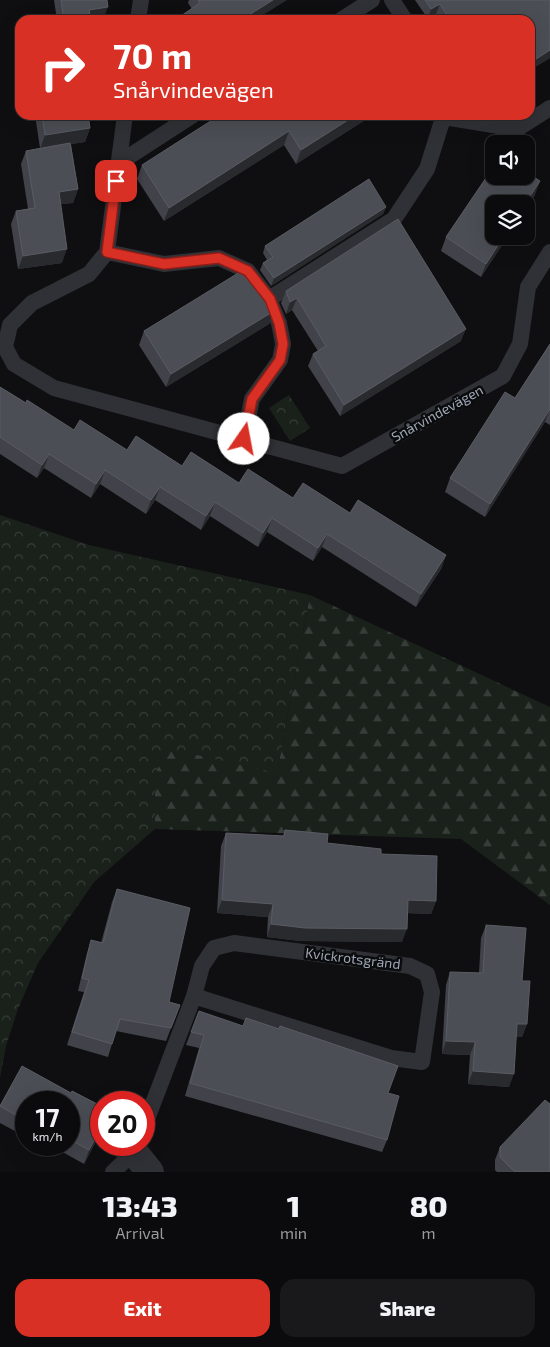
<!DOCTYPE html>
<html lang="en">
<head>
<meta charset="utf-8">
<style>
  :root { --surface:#0b0b0d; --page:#19191b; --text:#f1f3f6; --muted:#9a9b9d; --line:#2b2b2e; --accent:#d93025 }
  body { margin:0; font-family:"Exo 2",sans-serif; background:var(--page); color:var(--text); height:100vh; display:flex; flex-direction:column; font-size:19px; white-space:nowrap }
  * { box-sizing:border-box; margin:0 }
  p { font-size:16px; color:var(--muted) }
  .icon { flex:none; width:28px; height:28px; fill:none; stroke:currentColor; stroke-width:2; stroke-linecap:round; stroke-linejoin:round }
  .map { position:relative; height:1172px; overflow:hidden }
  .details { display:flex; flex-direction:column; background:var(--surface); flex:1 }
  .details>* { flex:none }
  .hud { position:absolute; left:15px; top:15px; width:520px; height:105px; border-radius:15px; box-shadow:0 5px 20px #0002,0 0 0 1px var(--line); background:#d93025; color:#fff; overflow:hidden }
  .fabs { position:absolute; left:485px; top:135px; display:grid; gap:10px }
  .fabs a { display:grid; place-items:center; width:50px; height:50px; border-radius:10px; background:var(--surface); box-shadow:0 5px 20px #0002,0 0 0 1px var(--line); font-size:25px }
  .speed { position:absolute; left:15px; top:1091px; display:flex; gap:10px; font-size:25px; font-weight:700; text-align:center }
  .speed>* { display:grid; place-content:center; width:65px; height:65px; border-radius:50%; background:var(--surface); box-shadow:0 5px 20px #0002,0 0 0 1px var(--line); line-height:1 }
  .speed small { font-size:12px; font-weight:400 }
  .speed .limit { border:8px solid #d22; background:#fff; color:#111 }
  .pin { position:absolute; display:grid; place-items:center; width:42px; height:42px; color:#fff; margin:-21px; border-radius:10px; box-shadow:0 2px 8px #0006 }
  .me { position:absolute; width:55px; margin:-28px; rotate:12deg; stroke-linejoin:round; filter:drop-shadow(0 0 4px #0008) }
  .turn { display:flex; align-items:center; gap:18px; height:105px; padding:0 15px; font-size:22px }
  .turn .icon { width:65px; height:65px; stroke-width:2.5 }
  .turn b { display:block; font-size:35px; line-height:42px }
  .eta { display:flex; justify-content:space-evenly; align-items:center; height:85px; text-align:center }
  .eta b { font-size:30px; font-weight:800; line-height:35px }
  .action { display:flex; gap:10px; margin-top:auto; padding:10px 15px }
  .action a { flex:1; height:58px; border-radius:15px; background:var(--accent); color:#fff; font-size:20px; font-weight:800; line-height:58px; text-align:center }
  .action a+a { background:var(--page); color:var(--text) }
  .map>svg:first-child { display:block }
  .forest { fill:url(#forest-firs) }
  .park { fill:url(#park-crowns) }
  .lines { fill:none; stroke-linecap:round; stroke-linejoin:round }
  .service { stroke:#303136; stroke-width:16 }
  .minor { stroke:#303136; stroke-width:28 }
  .wall { fill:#42434a }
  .shaded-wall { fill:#292a2e }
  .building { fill:#4c4e55; stroke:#595c64 }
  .route-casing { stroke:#8d1f18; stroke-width:12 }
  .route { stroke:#d93025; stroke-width:9 }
  .labels { text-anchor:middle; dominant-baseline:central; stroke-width:5; stroke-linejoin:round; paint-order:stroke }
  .street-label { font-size:14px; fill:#9fa6b4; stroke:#0a0b0c }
</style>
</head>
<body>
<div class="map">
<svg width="550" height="1172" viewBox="0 0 550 1172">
  <defs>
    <pattern id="forest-firs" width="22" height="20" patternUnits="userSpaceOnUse" patternTransform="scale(1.25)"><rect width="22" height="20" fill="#19211a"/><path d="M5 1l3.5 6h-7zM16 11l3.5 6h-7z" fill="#373e39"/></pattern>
    <pattern id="park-crowns" width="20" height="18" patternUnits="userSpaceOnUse" patternTransform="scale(1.25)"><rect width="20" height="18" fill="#19211a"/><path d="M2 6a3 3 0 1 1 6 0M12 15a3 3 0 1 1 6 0" fill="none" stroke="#373e39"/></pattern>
  </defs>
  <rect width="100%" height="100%" fill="#0f0f11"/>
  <path class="forest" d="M310 595 550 707V905L461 839 155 829V775L166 747 277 773Z"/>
  <path class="park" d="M289 395 310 428 290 441 269 408Z
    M0 515 89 545 310 595 277 773 166 748 155 776V829L94 882 38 963 18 1009 6 1046 0 1078Z"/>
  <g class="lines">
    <path class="service" d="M392 0 405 20
      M138 20 141 0
      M341 20 372 0
      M125 115 107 252 89 274 32 303 10 325 5 347 14 364 54 388 342 466 503 376 520 344 528 287 550 252
      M444 117 517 129 550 108
      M119 163 193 115
      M107 252 164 264 219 258 248 271 269 299 279 323 283 344 280 360 252 399 244 439
      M269 299 394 219 427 169 444 115
      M144 1127 194 996 202 966 214 948 234 943 410 966 427 974 432 992 422 1062 391 1058 194 996
      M113 1172 134 1152 137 1145"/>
    <path class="minor" d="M134 1152 150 1172"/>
  </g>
  <path class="wall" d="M54 0H107L103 20H57Z
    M189 0H287L192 9 188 3Z
    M415 0H550V58L530 70V20H440L436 14 428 19Z
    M35 115H88L90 128 85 142 71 144 78 189 73 203 61 204 62 263 18 269 11 224 16 211 28 209 21 164 26 151 40 148Z
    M267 115H373L296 164 284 145 164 221 137 179 142 165 260 119Z
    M535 195 526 208V204L508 236 481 277 441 251 446 237Z
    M386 207 383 214 271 286 260 270 263 263 267 260 263 253 265 246Z
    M286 291 461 341 340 416 308 366 313 354 318 351 292 310 286 314 281 303Z
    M274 311 269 324 166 387 139 345 144 331Z
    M550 344V425L545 422 485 517 445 492 450 478 515 398Z
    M0 387 26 403 74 430 127 450 239 483 350 513 446 555 441 569 416 607 322 547 313 561 267 532 258 547 210 516 201 530 155 500 146 514 100 484 91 498 44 468 37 478 0 454Z
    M285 830 327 843 381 854 436 901 431 914 407 913 402 942 300 941 267 937 268 917 217 913 221 846 226 833 283 836Z
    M117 889 169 1002 180 1005 166 1041 116 1031 108 1057 67 1045 84 992 78 991 87 953 91 940 101 943 112 902Z
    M486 925 522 981 527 1024 522 1037H516L509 1087 468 1084 470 1055 442 1054 446 985 450 972 479 973 481 938Z
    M199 1011 388 1093 387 1140 382 1152 185 1096 199 1048 186 1045Z
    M22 1066 71 1093 72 1091 101 1106V1132L84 1164 50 1145H69V1102H26V1137L0 1123V1106Z
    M500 1147 550 1172H497L495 1170V1160Z"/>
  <path class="shaded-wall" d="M273 0H287L255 20H241Z
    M440 4 436 14 428 19 431 9Z
    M108 7 103 20H86L89 10Z
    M550 50V58L530 70V63Z
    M356 115H373L296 164 301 150Z
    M90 128 85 142 40 149 45 135Z
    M289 131 284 145 164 221 169 208Z
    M540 181 535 195 526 208V204H525Z
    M78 189 73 203 54 205 59 192Z
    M386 207 383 214 271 286 274 278Z
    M504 236H508L481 277 486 264Z
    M67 249 62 263 18 269 23 256Z
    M297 298 292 310 286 314 290 302Z
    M274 311 269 324 166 387 171 374Z
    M466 329 461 341 340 416 344 405Z
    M550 409 545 422 485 517 490 504Z
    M49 454 44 468 37 478 42 465Z
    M105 470 100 484 91 498 96 484Z
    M160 487 155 500 146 514 151 500Z
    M215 502 210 516 201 530 206 516Z
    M272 518 267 532 258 547 263 533Z
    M327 534 322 547 313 561 318 548Z
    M446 555 441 569 416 607 421 594Z
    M222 900 273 904 268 917 217 913Z
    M408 900 436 901 431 914 403 913Z
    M271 924 407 929 402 942 300 941 267 937Z
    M517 1024H527L522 1037H512Z
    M446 1041 475 1042 470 1055 442 1054Z
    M473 1071 514 1074 509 1087 468 1084Z
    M101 1128V1132L84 1164 89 1150Z"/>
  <path class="building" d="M61 0H107L108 7 89 10 91 20H64Z
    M198 0H273L241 20H175L200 3Z
    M425 0H550V50L530 63V20H450L440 4 431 9Z
    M42 115H88L90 128 45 135Z
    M220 115H258L260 119 267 115H356L301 150 289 131 169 208 142 165Z
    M70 143 78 189 59 192 67 249 23 256 16 211 35 208 26 151Z
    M494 166V176H526V172L540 181 525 204H494V236H504L486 264 446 237Z
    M369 179 386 207 274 278 263 263 273 257 265 246Z
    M398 219 466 329 344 405 313 354 326 346 297 298 290 302 286 291Z
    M248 267 265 290 274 311 171 374 144 331Z
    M550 344V409L490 504 450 478 505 392 515 398Z
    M0 387 26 403 27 400 74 430 80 420 127 450 136 436 182 466 191 452 239 483 248 469 293 498 303 483 350 513 358 500 446 555 421 594 327 534 318 548 272 518 263 533 215 502 206 516 160 487 151 500 105 470 96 484 49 454 42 465 0 437Z
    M285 830 328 834 327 843 381 849V854L437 856 436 901 408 900 407 929 305 928 271 924 273 904 222 900 226 833 284 836Z
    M117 889 190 908 169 1002 180 1005 171 1028 120 1019 112 1044 72 1032 89 980 82 978 91 940 103 943Z
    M486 925 526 928 522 981H530L527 1024H517L514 1074 473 1071 475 1042 446 1041 450 972 483 973Z
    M199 1011 243 1026 246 1018 279 1029 280 1026 398 1066 388 1093 399 1096 387 1140 190 1083 204 1035 191 1032Z
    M22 1066 71 1093 72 1091 101 1106V1128L89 1150 69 1139V1102H26V1121L0 1106Z
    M545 1100 550 1104V1172H515L500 1157V1147Z"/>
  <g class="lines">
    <g class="route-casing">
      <path id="route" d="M116 181 107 252 164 264 219 258 248 271 270 299 279 323 283 344 280 360 252 399 244 439"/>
    </g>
    <use href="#route" class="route"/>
  </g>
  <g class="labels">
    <g class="street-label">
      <text transform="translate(437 413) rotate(-29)">Snårvindevägen</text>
      <text transform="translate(353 958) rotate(7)">Kvickrotsgränd</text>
    </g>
  </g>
</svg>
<div class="fabs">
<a><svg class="icon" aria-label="sound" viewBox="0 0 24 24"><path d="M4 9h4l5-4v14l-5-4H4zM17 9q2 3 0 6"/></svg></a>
<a><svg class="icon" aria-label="layers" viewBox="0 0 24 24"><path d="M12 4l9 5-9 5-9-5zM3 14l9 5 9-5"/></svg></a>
</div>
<div class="speed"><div>17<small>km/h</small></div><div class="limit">20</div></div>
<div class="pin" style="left:116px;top:181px;background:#d93025"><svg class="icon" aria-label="arrive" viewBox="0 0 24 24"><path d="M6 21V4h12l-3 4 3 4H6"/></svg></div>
<svg class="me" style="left:244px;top:439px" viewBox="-20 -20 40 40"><circle r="19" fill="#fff"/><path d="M0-13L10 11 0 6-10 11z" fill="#d93025"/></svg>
<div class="hud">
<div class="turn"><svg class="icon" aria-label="right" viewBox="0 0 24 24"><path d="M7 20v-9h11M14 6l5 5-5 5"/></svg><div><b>70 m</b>Snårvindevägen</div></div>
</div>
</div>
<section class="details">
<div class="eta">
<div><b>13:43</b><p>Arrival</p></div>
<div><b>1</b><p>min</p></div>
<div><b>80</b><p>m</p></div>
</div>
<div class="action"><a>Exit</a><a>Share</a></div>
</section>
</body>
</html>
